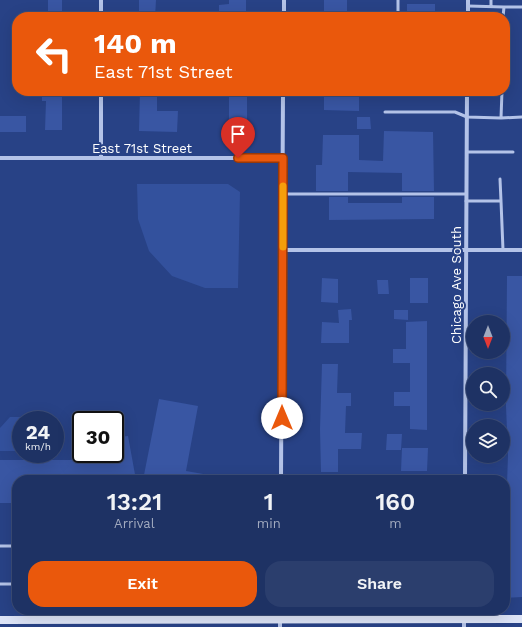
<!DOCTYPE html>
<html lang="en">
<head>
<meta charset="utf-8">
<style>
  :root { --surface:#1e3264; --page:#2b3e6d; --text:#f1f3f6; --muted:#a1aabf; --line:#3c4d78; --accent:#ea580c }
  body { margin:0; font-family:"Work Sans",sans-serif; background:var(--page); color:var(--text); height:100vh; display:flex; flex-direction:column; font-size:15px; white-space:nowrap }
  * { box-sizing:border-box; margin:0 }
  p { font-size:13px; color:var(--muted) }
  .icon { flex:none; width:22px; height:22px; fill:none; stroke:currentColor; stroke-width:2; stroke-linecap:round; stroke-linejoin:round }
  .map { position:relative; flex:1; overflow:hidden }
  .sheet { position:absolute; left:12px; top:475px; width:498px; height:140px; display:flex; flex-direction:column; background:var(--surface); border-radius:16px; box-shadow:0 4px 16px #0002,0 0 0 1px var(--line) }
  .sheet>* { flex:none }
  .banner { position:absolute; left:12px; top:12px; width:498px; height:84px; border-radius:16px; box-shadow:0 4px 16px #0002,0 0 0 1px var(--line); background:#ea580c; color:#fff; overflow:hidden }
  .needle { width:26px; rotate:180deg }
  .controls { position:absolute; left:466px; top:315px; display:grid; gap:8px }
  .controls a { display:grid; place-items:center; width:44px; height:44px; border-radius:50%; background:var(--surface); box-shadow:0 4px 16px #0002,0 0 0 1px var(--line); font-size:20px }
  .speed { position:absolute; left:12px; top:411px; display:flex; gap:8px; font-size:20px; font-weight:700; text-align:center }
  .speed>* { display:grid; place-content:center; width:52px; height:52px; border-radius:50%; background:var(--surface); box-shadow:0 4px 16px #0002,0 0 0 1px var(--line); line-height:1 }
  .speed small { font-size:10px; font-weight:400 }
  .speed .limit { border:2px solid #111; border-radius:6px; background:#fff; color:#111 }
  .pin { position:absolute; display:grid; place-items:center; width:34px; height:34px; color:#fff; margin:-41px -17px; border-radius:50% 50% 50% 0; rotate:-45deg; box-shadow:0 0 4px #0007 }
  .pin .icon { rotate:45deg }
  .me { position:absolute; width:44px; margin:-22px; rotate:0deg; stroke-linejoin:round; filter:drop-shadow(0 0 3px #0008) }
  .turn { display:flex; align-items:center; gap:14px; height:84px; padding:0 16px; font-size:18px }
  .turn .icon { width:52px; height:52px; stroke-width:2.5 }
  .turn b { display:block; font-size:28px; line-height:34px }
  .eta { display:flex; justify-content:space-evenly; align-items:center; height:68px; text-align:center }
  .eta b { font-size:24px; font-weight:600; line-height:28px }
  .primary-button { display:flex; gap:8px; margin-top:auto; padding:8px 16px }
  .primary-button a { flex:1; height:46px; border-radius:16px; background:var(--accent); color:#fff; font-size:16px; font-weight:600; line-height:46px; text-align:center }
  .primary-button a+a { background:var(--page); color:var(--text) }
  .map>svg:first-child { display:block }
  .green { fill:#33519d }
  .building { fill:#3956a3 }
  .lines { fill:none; stroke-linecap:round; stroke-linejoin:round }
  .lane { stroke:#b4c3e8; stroke-width:3 }
  .street { stroke:#b4c3e8; stroke-width:4 }
  .secondary { stroke:#dde4f7; stroke-width:8 }
  .route-casing { stroke:#983908; stroke-width:10 }
  .route { stroke:#ea580c; stroke-width:7 }
  .slow { stroke:#f59e0b; stroke-width:7 }
  .labels { text-anchor:middle; dominant-baseline:central; stroke-width:4; stroke-linejoin:round; paint-order:stroke }
  .street-label { font-size:13px; fill:#fff; stroke:#284286 }
</style>
</head>
<body>
<div class="map">
<svg width="522" height="627" viewBox="0 0 522 627">
  <rect width="100%" height="100%" fill="#284286"/>
  <path class="green" d="M137 184H228L240 192 238 288H205L172 276 149 251 138 219Z
    M10 417H36V420H21V451H0V428Z"/>
  <path class="building" d="M48 0H62V17H48Z
    M139 0H156L155 17H139Z
    M229 0H246V17H219V5L229 4Z
    M324 0H347V17H324Z
    M407 4H435V17H407Z
    M42 91H62V130H45L46 101H42Z
    M140 91H157V111H178L177 132 139 131Z
    M229 91H247V130H229Z
    M324 91H359V111L324 110Z
    M0 116H26V132H0Z
    M357 117H370L371 129H357Z
    M384 131 433 132 434 191H402V173L348 172V191H316V165H322L323 135H359V160L383 161Z
    M329 197H348V203H402V197H434V219L329 220Z
    M507 276H522V597L505 598V543L508 455 506 406Z
    M322 278 338 279V303L321 302Z
    M410 278H428V303H410Z
    M377 280H388L389 294H378Z
    M351 309 352 320H349V343H321L322 322 339 323 338 310Z
    M394 310H408V320L394 319Z
    M427 321V430L410 429V406H394V392H410V363H393V349H406V322Z
    M322 364H338L337 393H351V406H346L345 433H362L361 449H338V472H321L320 429Z
    M159 399 198 406 186 471 209 475V480H143Z
    M387 434H402L401 450H386Z
    M128 436 136 480H17V503H0V460H78V454H115V444H118L119 437Z
    M402 448H428L427 471H401Z"/>
  <g class="lines">
    <path class="lane" d="M468 6 504 7 503 17
      M491 6V0
      M504 7H522
      M398 17V0
      M385 112H455L467 117 501 118 502 91
      M501 118 522 117
      M467 152H513
      M500 179 501 201
      M283 194H466
      M466 201H501L503 250
      M0 546H17
      M0 584H17
      M127 610 129 618"/>
    <path class="street" d="M101 17V0
      M284 17V0
      M468 17V0
      M0 158H283
      M101 158V91
      M283 250H522
      M281 480 283 91
      M465 480 467 91
      M464 610V627
      M280 627V610"/>
    <path class="secondary" d="M0 620 522 619"/>
  </g>
  <g class="lines">
    <g class="route-casing">
      <path id="route" d="M238 158H283L282 418"/>
    </g>
    <use href="#route" class="route"/>
    <path class="slow" d="M283 247V186"/>
  </g>
  <g class="labels">
    <g class="street-label">
      <text x="142" y="148">East 71st Street</text>
      <text transform="translate(456 285) rotate(-90)">Chicago Ave South</text>
    </g>
  </g>
</svg>
<div class="controls">
<a><svg class="needle" viewBox="-14 -14 28 28"><path d="M0-13l5 13h-10z" fill="#e53935"/><path d="M0 13l5-13h-10z" fill="#a1aabf"/></svg></a>
<a><svg class="icon" aria-label="search" viewBox="0 0 24 24"><circle cx="10" cy="10" r="6"/><path d="M15 15l6 6"/></svg></a>
<a><svg class="icon" aria-label="layers" viewBox="0 0 24 24"><path d="M12 4l9 5-9 5-9-5zM3 14l9 5 9-5"/></svg></a>
</div>
<div class="speed"><div>24<small>km/h</small></div><div class="limit">30</div></div>
<div class="pin" style="left:238px;top:158px;background:#d93025"><svg class="icon" aria-label="arrive" viewBox="0 0 24 24"><path d="M6 21V4h12l-3 4 3 4H6"/></svg></div>
<svg class="me" style="left:282px;top:418px" viewBox="-20 -20 40 40"><circle r="19" fill="#fff"/><path d="M0-13L10 11 0 6-10 11z" fill="#ea580c"/></svg>
<div class="banner">
<div class="turn"><svg class="icon" aria-label="left" viewBox="0 0 24 24"><path d="M17 20v-9H6M10 6l-5 5 5 5"/></svg><div><b>140 m</b>East 71st Street</div></div>
</div>
<section class="sheet">
<div class="eta">
<div><b>13:21</b><p>Arrival</p></div>
<div><b>1</b><p>min</p></div>
<div><b>160</b><p>m</p></div>
</div>
<div class="primary-button"><a>Exit</a><a>Share</a></div>
</section>
</div>
</body>
</html>
